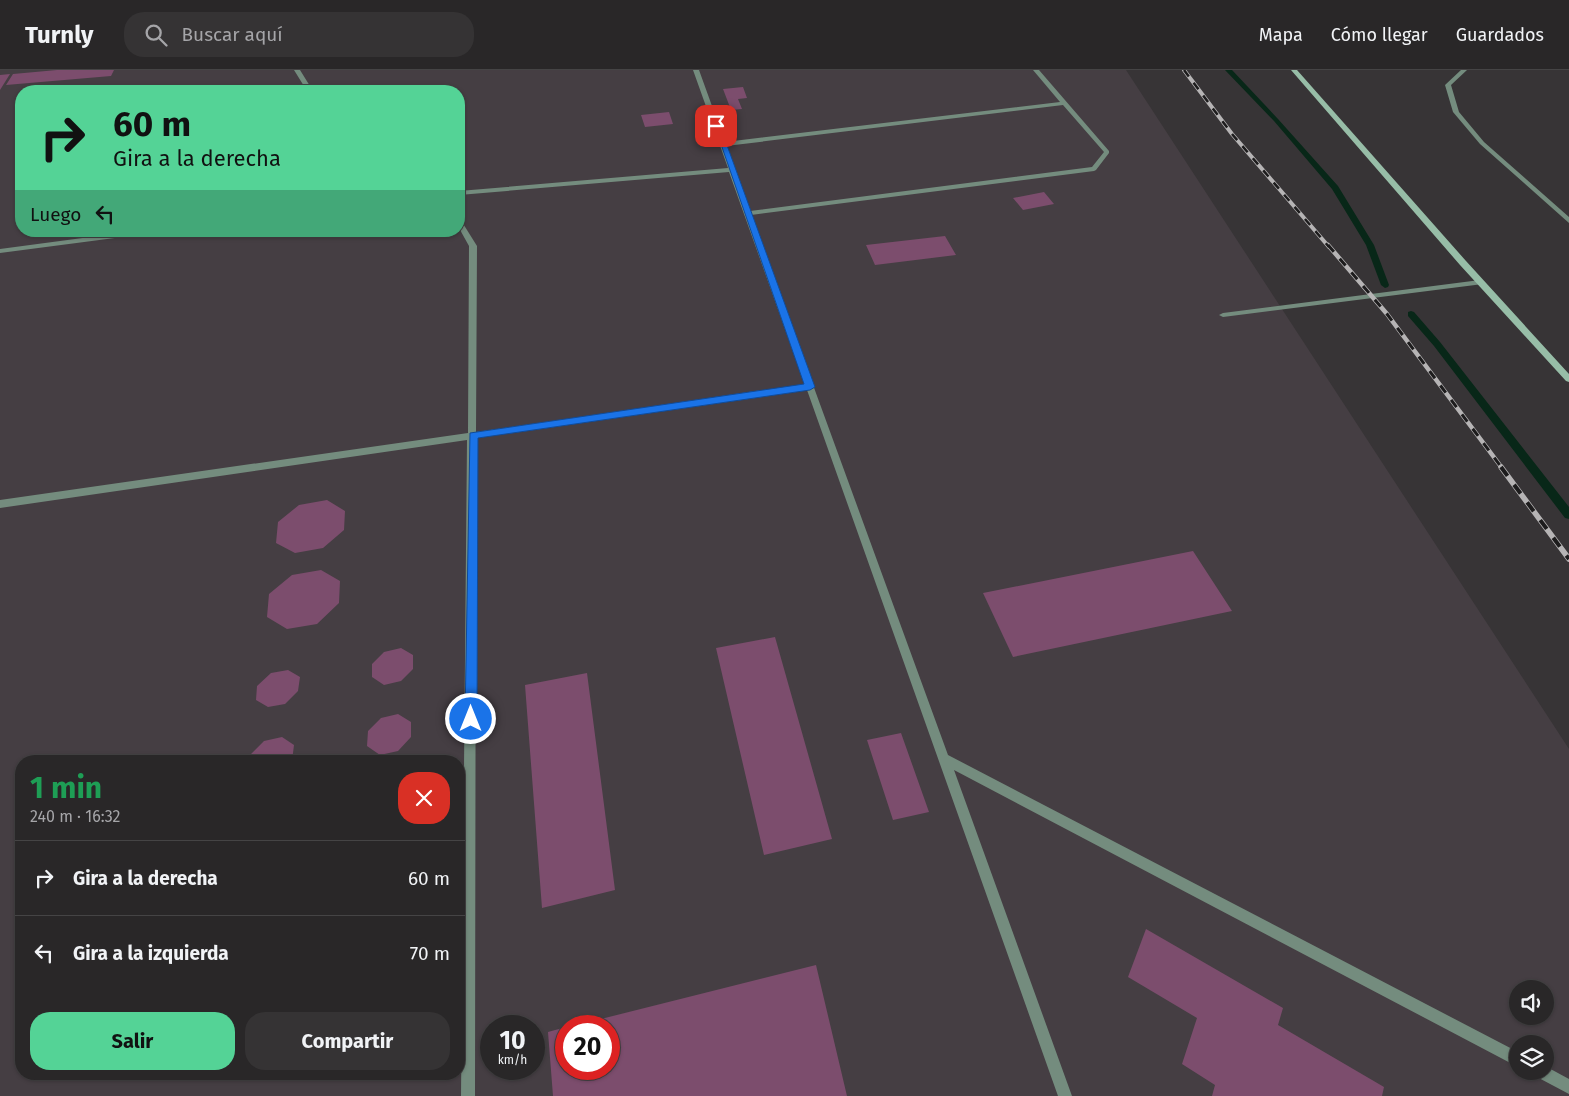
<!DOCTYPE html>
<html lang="es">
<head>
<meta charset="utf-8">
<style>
  :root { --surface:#292728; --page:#353334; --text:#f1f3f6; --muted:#a5a5a8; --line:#454445; --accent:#54d396 }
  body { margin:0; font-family:"Fira Sans",sans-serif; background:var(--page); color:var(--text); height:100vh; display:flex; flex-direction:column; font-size:19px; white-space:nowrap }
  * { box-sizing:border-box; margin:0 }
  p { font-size:16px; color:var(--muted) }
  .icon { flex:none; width:28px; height:28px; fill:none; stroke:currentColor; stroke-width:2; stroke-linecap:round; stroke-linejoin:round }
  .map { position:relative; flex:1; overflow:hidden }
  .panel { position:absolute; left:15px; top:685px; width:450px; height:325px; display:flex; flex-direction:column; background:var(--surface); border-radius:20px; box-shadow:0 1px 4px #0004,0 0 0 1px var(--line) }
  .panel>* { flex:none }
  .guide { position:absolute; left:15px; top:15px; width:450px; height:152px; border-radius:20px; box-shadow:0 1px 4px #0004,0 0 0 1px var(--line); background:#54d396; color:#111; overflow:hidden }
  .tools { position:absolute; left:1509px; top:910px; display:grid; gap:10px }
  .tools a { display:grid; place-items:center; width:45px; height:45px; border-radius:50%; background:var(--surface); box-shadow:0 1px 4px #0004,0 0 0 1px var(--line); font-size:25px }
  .speed { position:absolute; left:480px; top:945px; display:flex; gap:10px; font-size:25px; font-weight:700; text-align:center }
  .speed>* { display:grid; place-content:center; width:65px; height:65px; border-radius:50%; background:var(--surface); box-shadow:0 1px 4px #0004,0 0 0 1px var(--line); line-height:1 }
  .speed small { font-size:12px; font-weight:400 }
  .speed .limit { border:8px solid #d22; background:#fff; color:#111 }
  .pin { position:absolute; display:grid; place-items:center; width:42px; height:42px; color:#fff; margin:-21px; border-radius:10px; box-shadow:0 2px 8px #0006 }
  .me { position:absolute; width:55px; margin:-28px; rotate:0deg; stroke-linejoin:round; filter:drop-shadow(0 0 4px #0008) }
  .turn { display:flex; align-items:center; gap:18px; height:105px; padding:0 15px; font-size:22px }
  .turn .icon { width:65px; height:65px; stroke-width:2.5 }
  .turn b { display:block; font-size:35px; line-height:42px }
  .then { display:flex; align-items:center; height:48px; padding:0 15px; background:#0003; gap:10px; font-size:19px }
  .round { display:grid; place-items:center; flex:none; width:52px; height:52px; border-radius:20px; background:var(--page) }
  .summary { display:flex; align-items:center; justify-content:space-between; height:85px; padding:0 15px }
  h1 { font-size:30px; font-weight:700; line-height:38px; color:#1e9e55 }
  .action { display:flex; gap:10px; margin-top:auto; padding:10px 15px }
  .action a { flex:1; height:58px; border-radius:20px; background:var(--accent); color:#111; font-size:20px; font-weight:700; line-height:58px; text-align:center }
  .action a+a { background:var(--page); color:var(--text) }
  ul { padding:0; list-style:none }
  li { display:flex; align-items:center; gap:15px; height:75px; padding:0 15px; border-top:1px solid var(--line) }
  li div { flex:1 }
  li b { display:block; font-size:19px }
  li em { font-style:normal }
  header { display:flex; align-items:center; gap:30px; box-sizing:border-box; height:70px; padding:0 25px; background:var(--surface); border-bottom:1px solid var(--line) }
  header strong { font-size:24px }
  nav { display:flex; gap:28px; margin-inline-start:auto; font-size:18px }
  .search { width:350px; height:45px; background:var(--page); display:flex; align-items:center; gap:12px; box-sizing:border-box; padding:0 18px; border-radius:20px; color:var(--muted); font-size:19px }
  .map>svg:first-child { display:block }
  .built { fill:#453e43; fill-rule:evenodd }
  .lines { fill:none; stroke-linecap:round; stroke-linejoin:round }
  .stream { fill:#082718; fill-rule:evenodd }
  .building { fill:#7c4d6d }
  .lane { fill:#748c7e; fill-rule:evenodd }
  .secondary { fill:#97bda7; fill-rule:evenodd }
  .rail-far2-casing { stroke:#b6b4b5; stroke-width:4 }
  .rail-far1-casing { stroke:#b6b4b5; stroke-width:4.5 }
  .rail-casing { stroke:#b6b4b5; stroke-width:5.5 }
  .rail-far2 { stroke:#1d1c1d; stroke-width:2.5; stroke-dasharray:8; stroke-linecap:butt }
  .rail-far1 { stroke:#1d1c1d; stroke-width:3; stroke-dasharray:9; stroke-linecap:butt }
  .rail { stroke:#1d1c1d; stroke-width:4; stroke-dasharray:11; stroke-linecap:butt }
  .route { fill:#1a73e8; stroke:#114b97 }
</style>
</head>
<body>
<header>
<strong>Turnly</strong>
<div class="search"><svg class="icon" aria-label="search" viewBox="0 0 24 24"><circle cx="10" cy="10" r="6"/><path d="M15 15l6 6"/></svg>Buscar aquí</div>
<nav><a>Mapa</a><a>Cómo llegar</a><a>Guardados</a></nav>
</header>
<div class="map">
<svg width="1569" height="1026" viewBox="0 0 1569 1026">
  <rect width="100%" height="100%" fill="#373436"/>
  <path class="built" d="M0 0H1126L1569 679V1026H0ZM21 21H459V161H21ZM21 691H459V1004H21ZM1518 919H1545V946H1518ZM491 956H534V999H491ZM566 956H609V999H566ZM1518 974H1545V1001H1518Z"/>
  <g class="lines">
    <path class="stream" d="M1225 0H1232L1278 49 1338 116 1374 175 1389 215 1388 217 1385 218 1381 215 1366 175 1332 119 1274 51Z
      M1411 241 1414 242 1440 272 1569 437V449L1565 448 1434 276 1408 246V242Z"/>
  </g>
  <path class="building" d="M57 0H114L111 6 6 15 13 4Z
    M10 4 0 20V5Z
    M743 17 747 28 738 29 742 39 731 40 723 19Z
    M669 42 673 54 645 57 641 45Z
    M1044 122 1054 134 1023 140 1013 128Z
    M945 166 956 185 875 195 866 175Z
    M327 430 345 441 344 460 323 478 295 483 276 473 278 452 299 435Z
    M1193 481 1232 541 1013 587 983 523Z
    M321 500 340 511 339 533 317 554 287 559 267 547 269 524 292 505Z
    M775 567 832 769 764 785 716 578Z
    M401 578 413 585V599L401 611 384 615 372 607V594L384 582Z
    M288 600 300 607 298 621 285 634 268 637 256 630 257 616 271 603Z
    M587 603 615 820 542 838 525 615Z
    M398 644 411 652V667L398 681 380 685 367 676 368 661 381 648Z
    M901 663 929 742 893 750 867 670Z
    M282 667 294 675 292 691H249L250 685 264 671Z
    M1146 859 1283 938 1278 955 1384 1017 1382 1026H1212L1215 1015 1182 994 1197 948 1128 907Z
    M816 895 847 1026H553L548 962 566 957V999H609V956H573Z"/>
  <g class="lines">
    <path class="lane" d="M294 0H300L313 21H307Z
      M693 0H699L725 72 1060 32 1033 0H1039L1109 81V83L1096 100 1094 101 751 145 948 685 1518 982V997L954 700 1072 1026H1058L807 320 476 368 475 1026H461L467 370 0 438V430L468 363 469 176 459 158V150L462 152 477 176 476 362 805 315 729 102 459 125V121L728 98ZM1063 35 1104 82 1092 97 750 141 726 76Z
      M1461 0H1467L1451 15 1459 42 1484 72 1569 147V153L1480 74 1453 42 1445 15Z
      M135 161H156L153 163 0 183V179Z
      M1480 210H1483V214L1223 247 1219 245 1223 243Z
      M1545 996 1569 1009V1024L1535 1006 1533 1001H1545Z"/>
    <path class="secondary" d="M1291 0H1297L1466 191 1569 304V312L1566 311 1460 195Z"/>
    <g class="rail-far2-casing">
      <path id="rail-far2" d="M1184 0 1232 64 1329 177"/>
    </g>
    <g class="rail-far1-casing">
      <path id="rail-far1" d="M1328 175 1387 244 1502 398"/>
    </g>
    <g class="rail-casing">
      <path id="rail" d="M1501 397 1569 489"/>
    </g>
    <use href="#rail-far2" class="rail-far2"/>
    <use href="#rail-far1" class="rail-far1"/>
    <use href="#rail" class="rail"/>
  </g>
  <path class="route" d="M714 54 720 56 815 317 810 320 478 368 477 649 475 653 471 655 467 653 465 649 470 363 804 314Z"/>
</svg>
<div class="tools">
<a><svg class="icon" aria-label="sound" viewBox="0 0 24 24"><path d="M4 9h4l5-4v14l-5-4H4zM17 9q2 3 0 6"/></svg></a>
<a><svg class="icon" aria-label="layers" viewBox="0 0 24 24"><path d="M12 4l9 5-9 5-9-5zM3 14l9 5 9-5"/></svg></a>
</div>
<div class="speed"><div>10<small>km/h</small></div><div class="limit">20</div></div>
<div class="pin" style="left:716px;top:56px;background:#d93025"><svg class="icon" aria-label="arrive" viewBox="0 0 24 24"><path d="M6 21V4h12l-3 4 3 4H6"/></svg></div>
<svg class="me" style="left:471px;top:649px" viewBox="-20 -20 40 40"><circle r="17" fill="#1a73e8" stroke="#fff" stroke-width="3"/><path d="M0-11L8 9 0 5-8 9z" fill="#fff"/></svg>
<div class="guide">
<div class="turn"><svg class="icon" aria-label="right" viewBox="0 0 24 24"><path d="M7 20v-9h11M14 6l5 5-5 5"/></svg><div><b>60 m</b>Gira a la derecha</div></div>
<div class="then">Luego<svg class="icon" aria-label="left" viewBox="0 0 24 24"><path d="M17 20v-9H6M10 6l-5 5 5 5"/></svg></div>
</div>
<section class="panel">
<div class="summary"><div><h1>1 min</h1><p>240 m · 16:32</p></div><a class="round" style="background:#d93025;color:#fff"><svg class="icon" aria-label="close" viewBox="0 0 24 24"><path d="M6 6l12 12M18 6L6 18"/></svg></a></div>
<ul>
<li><svg class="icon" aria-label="right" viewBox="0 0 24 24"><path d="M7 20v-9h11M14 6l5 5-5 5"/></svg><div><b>Gira a la derecha</b></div><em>60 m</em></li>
<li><svg class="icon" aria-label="left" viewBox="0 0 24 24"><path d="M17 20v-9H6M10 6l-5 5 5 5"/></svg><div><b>Gira a la izquierda</b></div><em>70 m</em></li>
</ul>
<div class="action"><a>Salir</a><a>Compartir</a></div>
</section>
</div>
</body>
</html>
